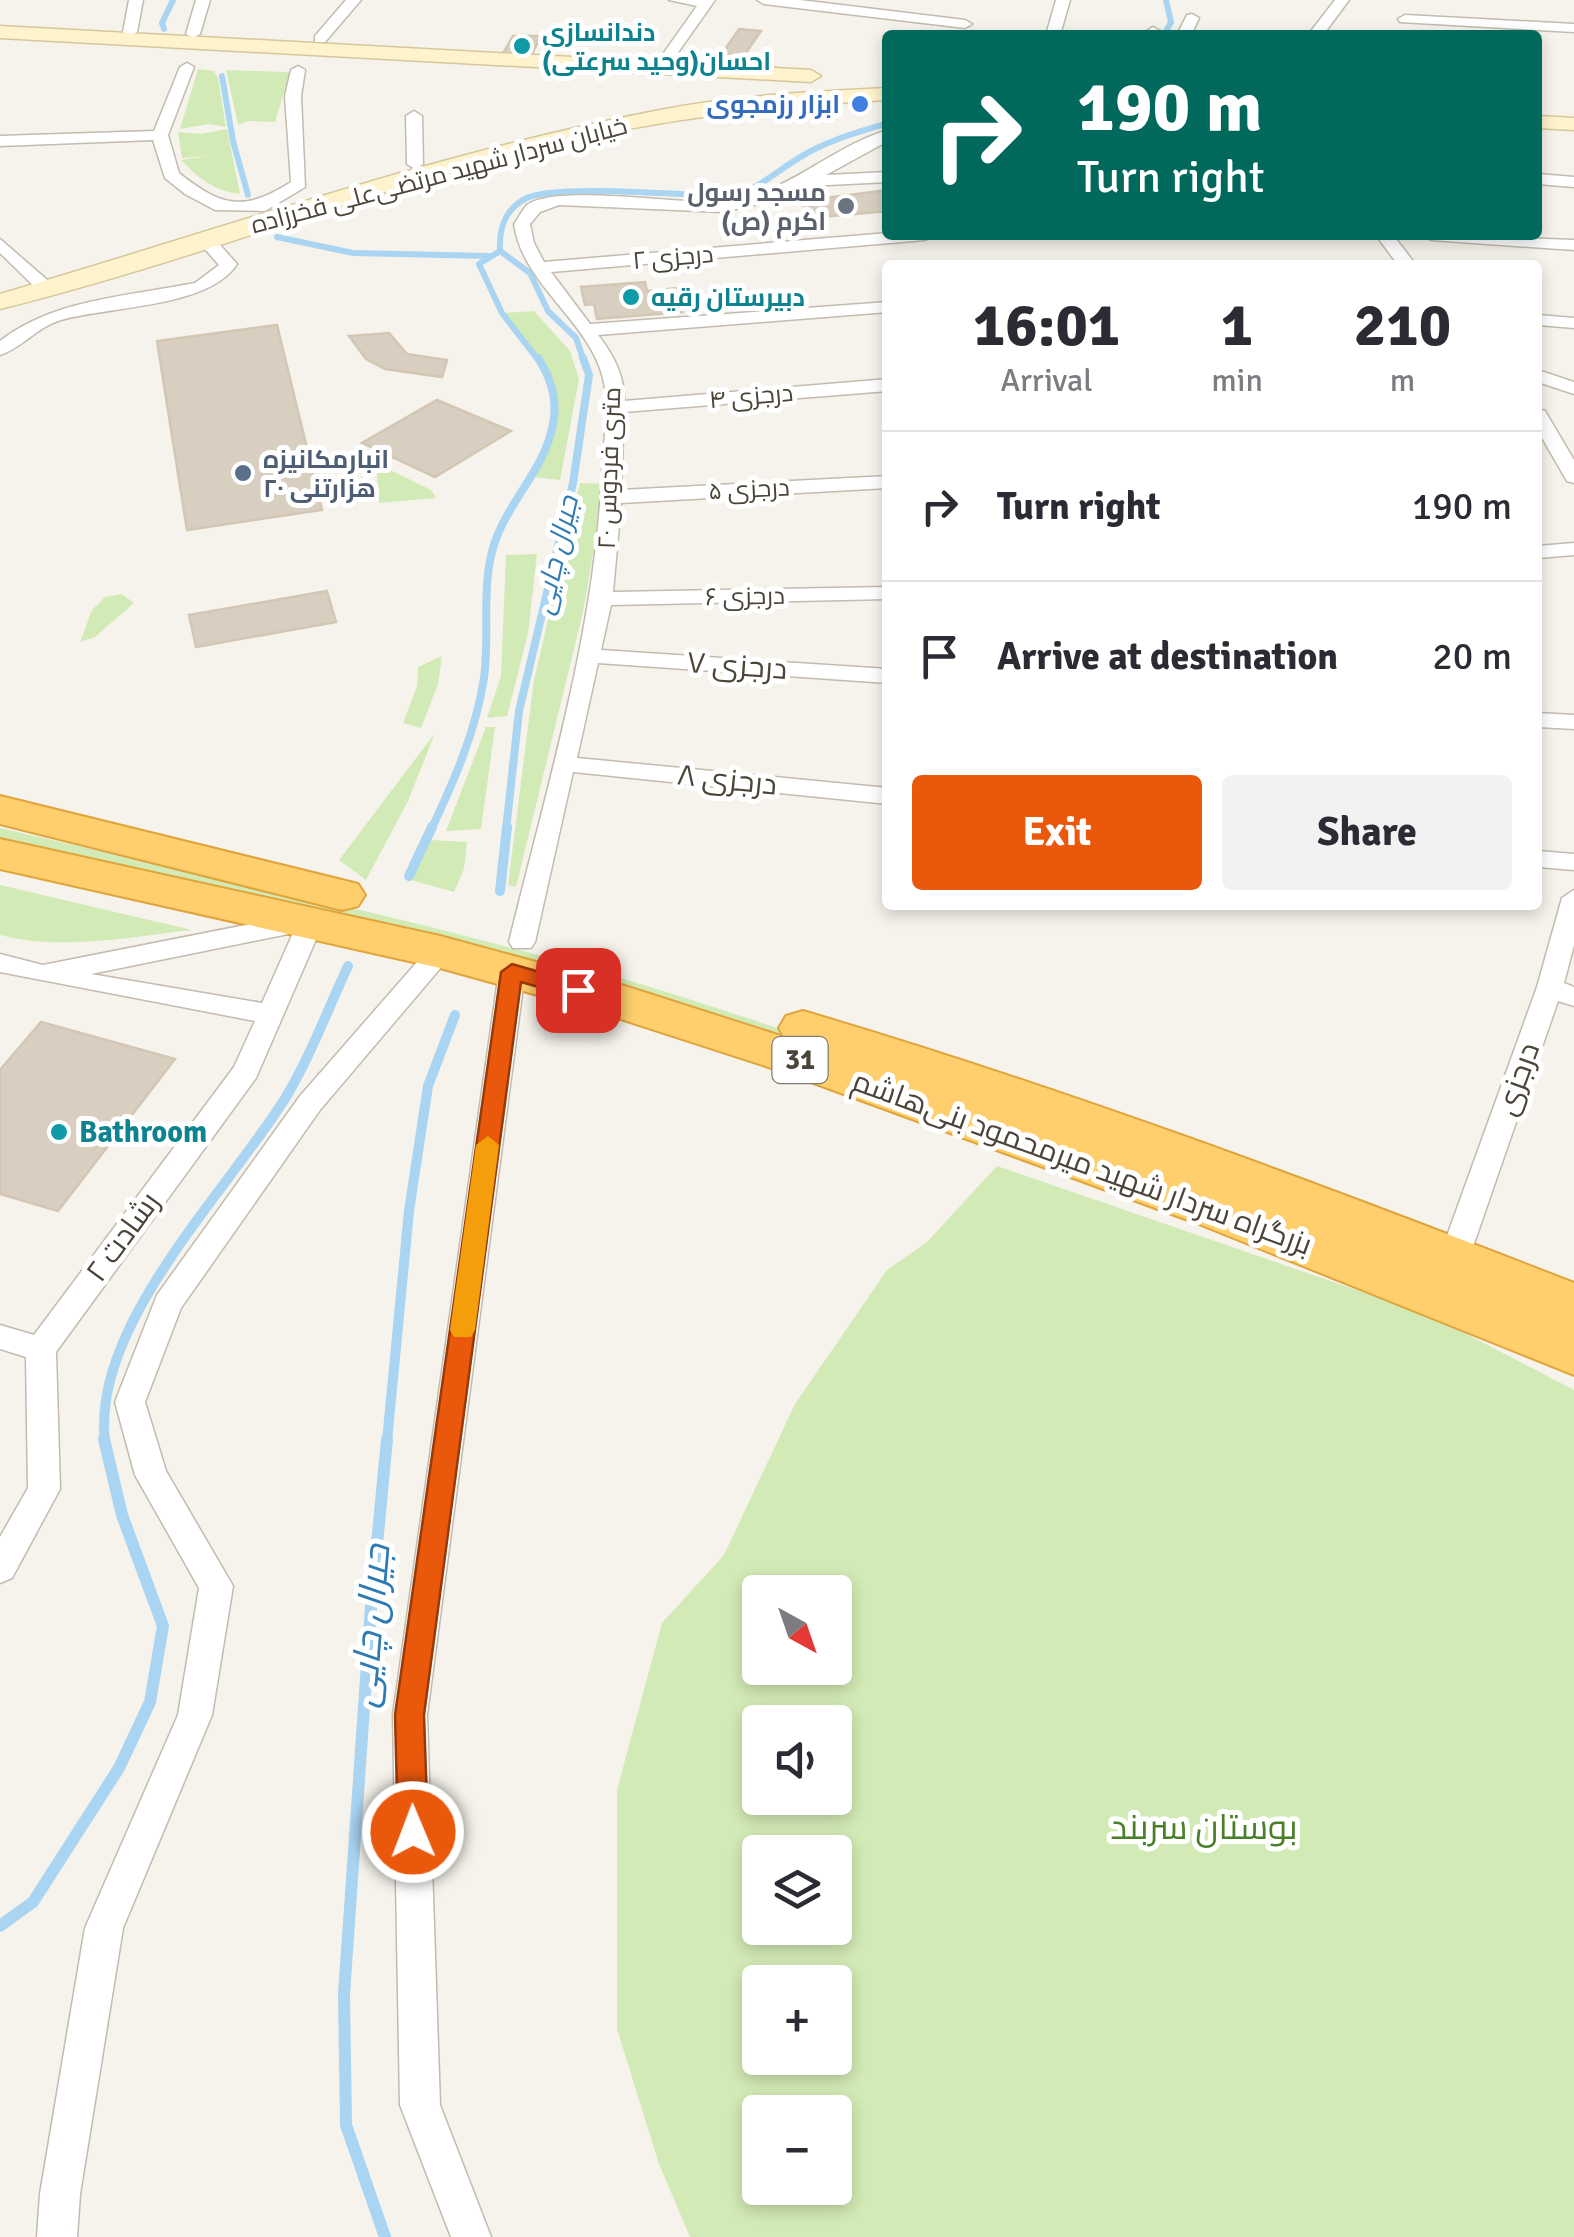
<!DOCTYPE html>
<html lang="en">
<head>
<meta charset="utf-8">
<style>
  :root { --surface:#fff; --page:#f2f2f3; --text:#2b2b33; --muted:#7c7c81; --line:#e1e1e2; --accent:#ea580c }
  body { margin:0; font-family:Signika,Cairo,sans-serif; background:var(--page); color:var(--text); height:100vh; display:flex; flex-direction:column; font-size:38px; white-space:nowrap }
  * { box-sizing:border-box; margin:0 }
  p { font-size:32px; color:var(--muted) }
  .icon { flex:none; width:55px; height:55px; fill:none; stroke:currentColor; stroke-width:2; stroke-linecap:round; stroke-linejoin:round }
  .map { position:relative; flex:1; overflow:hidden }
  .side { position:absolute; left:882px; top:260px; width:660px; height:650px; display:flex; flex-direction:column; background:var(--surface); border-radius:10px; box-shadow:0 5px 15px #0003 }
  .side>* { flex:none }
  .top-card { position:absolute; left:882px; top:30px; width:660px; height:210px; border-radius:10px; box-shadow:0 5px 15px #0003; background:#00695c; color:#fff; overflow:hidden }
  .needle { width:65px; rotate:140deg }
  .buttons { position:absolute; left:742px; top:1575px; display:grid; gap:20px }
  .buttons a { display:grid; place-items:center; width:110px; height:110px; border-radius:10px; background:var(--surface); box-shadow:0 5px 15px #0003; font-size:50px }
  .pin { position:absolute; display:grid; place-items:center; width:85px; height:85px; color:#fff; margin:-42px; border-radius:20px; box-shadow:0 5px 15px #0006 }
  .me { position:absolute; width:110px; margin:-55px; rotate:359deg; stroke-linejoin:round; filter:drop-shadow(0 0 8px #0008) }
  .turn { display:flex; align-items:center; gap:35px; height:210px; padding:0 30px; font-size:45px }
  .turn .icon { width:130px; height:130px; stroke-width:2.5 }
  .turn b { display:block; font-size:70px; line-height:85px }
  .eta { display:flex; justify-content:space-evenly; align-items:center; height:170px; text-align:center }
  .eta b { font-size:60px; font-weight:700; line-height:70px }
  .primary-button { display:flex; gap:20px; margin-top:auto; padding:20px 30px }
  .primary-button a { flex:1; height:115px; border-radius:10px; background:var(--accent); color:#fff; font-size:40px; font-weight:700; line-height:115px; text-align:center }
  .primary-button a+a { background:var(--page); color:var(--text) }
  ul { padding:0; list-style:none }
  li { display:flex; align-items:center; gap:30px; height:150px; padding:0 30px; border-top:2px solid var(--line) }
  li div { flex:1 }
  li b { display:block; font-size:38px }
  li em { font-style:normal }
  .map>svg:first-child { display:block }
  .green { fill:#d2eab5; fill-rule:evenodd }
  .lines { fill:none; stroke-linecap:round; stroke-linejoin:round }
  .stream-far3 { stroke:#a9d4f2; stroke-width:6 }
  .stream-far2 { stroke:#a9d4f2; stroke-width:8 }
  .stream-far1 { stroke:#a9d4f2; stroke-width:10 }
  .stream { stroke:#a9d4f2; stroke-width:12 }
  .building { fill:#d8cfc1; stroke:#d3c7b4; stroke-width:2.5 }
  .street-casing { stroke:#c2bbae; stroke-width:3 }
  .secondary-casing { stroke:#d6c79b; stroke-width:3 }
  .highway-casing { stroke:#e0a43c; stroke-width:4 }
  .street { fill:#fff; fill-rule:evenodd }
  .secondary { fill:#fff3cd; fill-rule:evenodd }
  .highway { fill:#ffcf6e; fill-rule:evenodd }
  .route { fill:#ea580c; stroke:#983908; stroke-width:2.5 }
  .slow { fill:#f59e0b }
  .culture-dot { fill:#0f9aa8; stroke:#fff; stroke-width:4 }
  .shop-dot { fill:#3f7fe0; stroke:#fff; stroke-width:4 }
  .worship-dot { fill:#6b7280; stroke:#fff; stroke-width:4 }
  .service-dot { fill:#5c6f8a; stroke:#fff; stroke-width:4 }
  .labels { text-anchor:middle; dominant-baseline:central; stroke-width:10; stroke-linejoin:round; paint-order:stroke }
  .far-culture-label { font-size:25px; font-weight:bold; fill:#0d838f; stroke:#fff; text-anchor:start }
  .far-shop-label { font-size:25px; font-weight:bold; fill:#366cbe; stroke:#fff; text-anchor:end }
  .far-street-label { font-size:25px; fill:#4b4439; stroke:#fff }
  .far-worship-label { font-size:25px; font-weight:bold; fill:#5b616d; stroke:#fff; text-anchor:end }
  .far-service-label { font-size:25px; font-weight:bold; fill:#4e5e75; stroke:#fff; text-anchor:start }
  .far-water-label { font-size:28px; font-style:italic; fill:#2e7ab2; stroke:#fff }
  .shield { fill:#fff; stroke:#817c74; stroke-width:2.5 }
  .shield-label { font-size:28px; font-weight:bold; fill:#4b4439 }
  .street-label { font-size:30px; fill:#4b4439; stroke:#fff }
  .culture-label { font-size:30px; font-weight:bold; fill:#0d838f; stroke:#fff; text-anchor:start }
  .near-park-label { font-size:35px; fill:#4a7f2a; stroke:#fff }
  .near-water-label { font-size:38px; font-style:italic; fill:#2e7ab2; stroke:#fff }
</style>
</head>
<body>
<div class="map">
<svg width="1574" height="2237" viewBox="0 0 1574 2237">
  <rect width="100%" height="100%" fill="#f6f3ec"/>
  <path class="green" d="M198 69 214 71 218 78 226 127 210 124 180 129Z
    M226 70 290 72 275 122 248 121 238 125Z
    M227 129 240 194C215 191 198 178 181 160L207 156 182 158 178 132 201 134Z
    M534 311 570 351 579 379 560 480 535 477C548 440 567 402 541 365 528 348 513 334 505 313Z
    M376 463 431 490 436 498 379 503Z
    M580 483 605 484 583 612 516 887 508 885 534 680Z
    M537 554 528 633 507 716 487 718 501 676 506 555Z
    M122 594 134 603 95 637 80 642 92 610 105 597Z
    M442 656 438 684 421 728 403 723 417 686 418 667Z
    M486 727H495L481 829 446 831Z
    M435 733 408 801 366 880 339 860Z
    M0 828C206 876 414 918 617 977 839 1043 1055 1129 1272 1209L205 888 0 838Z
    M431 840 467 842 464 869 454 892 411 880Z
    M0 885 192 930C128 937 63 951 0 935Z
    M997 1166 1432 1316 1574 1390V2237H690L659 2164 617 2029V1790L662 1623 724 1555 795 1404 887 1270 927 1242ZM760 1592H835V1668H760ZM760 1722H835V1798H760ZM760 1852H835V1928H760ZM760 1982H835V2058H760ZM760 2112H835V2188H760Z"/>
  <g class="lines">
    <path class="stream-far3" d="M164 29 162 23 173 0
      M1164 35 1171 22 1166 0
      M222 76 233 141 248 195
      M277 237 353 253 489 256
      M500 251 530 273 548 311 576 338 584 361
      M539 361 502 313 479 264 500 251C499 229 504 210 525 199 553 183 694 196 734 197 763 186 784 165 811 151 836 138 861 131 888 123"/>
    <path class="stream-far2" d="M431 830C454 781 476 731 484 678 490 634 481 590 493 548 506 503 545 470 553 424 558 399 551 378 538 358
      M506 830 519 711 573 483 589 375 583 358"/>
    <path class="stream-far1" d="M409 876 432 827
      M500 891 507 827
      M105 1441C91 1326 227 1192 286 1097 310 1057 328 1009 348 966
      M387 1441 409 1211 428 1086 455 1015"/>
    <path class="stream" d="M0 1926 33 1902 119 1768 150 1702 163 1626 122 1515 104 1439
      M385 2237 346 2125 344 1994 371 1607 387 1439"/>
  </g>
  <path class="building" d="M739 29 761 31 741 60 719 58Z
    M513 36H541L531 56 502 55Z
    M888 190V211L810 218 802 201Z
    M645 282 647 291 677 288 683 312 597 319 594 304 585 305 581 287Z
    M277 325 322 510 187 530 157 341Z
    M389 333 407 354 447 360 442 377 385 369 366 359 349 336Z
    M437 400 511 431 435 477 362 443Z
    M327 591 336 622 196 647 189 615Z
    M41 1022 175 1059 58 1211 0 1194V1070Z"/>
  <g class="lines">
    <g class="street-casing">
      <path id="street" d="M129 0H143L137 32 130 36 123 32Z
        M196 0H210L200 34 193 38 186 34Z
        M346 0H361L325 42H315V36Z
        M669 0H715L665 71 660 72 653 68 697 6Z
        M757 0H800L965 20 972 24 965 28 764 4Z
        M1056 0H1070L1060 35H1046Z
        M1335 0H1349L1323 35H1308Z
        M1192 14 1199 18 1191 35H1177L1187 15Z
        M1405 15 1574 24V32L1400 22 1398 19Z
        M1153 27 1160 31 1157 35H1141Z
        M187 63 194 67 168 135 179 173C222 207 244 212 291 182L285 96 291 70 298 66 305 70 301 96 305 187 265 211 215 210 185 194 165 178 153 140 0 146V136L154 131 180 67Z
        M414 111 422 116 423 164 415 169 407 164 406 116Z
        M888 130V141L826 175 888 172V182L808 186 778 200 722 212 559 205 540 212 530 224 534 243 544 262 888 233 933 235 925 240 551 272 590 324 888 302V312L598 335C613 354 625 376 624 401L888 379V391L624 412 621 490 888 476V488L621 503 613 592 888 587V599L611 605 601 650 888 669V683L598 663 577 758 888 788V804L573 772 535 942 531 948H513L509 942C547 786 595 632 602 472 603 446 609 414 605 388 596 324 523 288 514 224 518 219 522 210 527 205 555 184 678 204 719 202 785 198 827 148 888 130Z
        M1538 174 1574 177V187L1538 184Z
        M1376 235H1393L1416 265H1398Z
        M1423 235 1574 240V250L1431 240Z
        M200 236H212L237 264C209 308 110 306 61 320 37 327 22 348 0 355V341C54 299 129 296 195 283L219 265 197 240Z
        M0 239 53 285V293H41L0 253Z
        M1538 315 1574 318V328L1538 325Z
        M1538 370 1574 382V394L1538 382Z
        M1538 409 1545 411 1574 460V483L1567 481 1538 431Z
        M1574 543V555L1538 558V546Z
        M1538 713 1574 715V729L1538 727Z
        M1538 851 1574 854V870L1538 867Z
        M1574 890V945L1564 983 1574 987V1006L1558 1001 1469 1258 1464 1266 1454 1269 1444 1266 1439 1258 1537 987 1562 898Z
        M311 912 324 921 256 1078 56 1352 60 1489 12 1578 0 1583V1537L28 1488 26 1357 0 1349V1325L34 1335 234 1067 255 1021 0 972V954L43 965ZM293 933 262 1003 91 974Z
        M440 943 449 946 453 952 449 958 320 1110 181 1308 145 1402 166 1471 233 1586 212 1715 123 1928 80 2194 77 2237H37L40 2194 85 1928 178 1715 199 1588 135 1475 115 1402 157 1295 300 1096 431 946Z
        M512 963 521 966 525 972 427 1715 440 2105 491 2237H451L400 2105 393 1715 499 972 503 966Z"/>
    </g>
    <g class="secondary-casing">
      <path id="secondary" d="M0 26 811 70 821 76 811 82 0 38Z
        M888 88V100C774 106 662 118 551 146 365 191 186 263 0 309V294C219 230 435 153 660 110 735 95 811 92 888 88Z
        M1538 116 1574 118V130L1538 128Z"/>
    </g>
    <g class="highway-casing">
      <path id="highway" d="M0 796 342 880 358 884 365 895 358 906 342 910 0 824Z
        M0 839 440 936 628 987 784 1037 779 1028 786 1016 803 1011C1064 1088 1320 1184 1574 1283V1328L1562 1324 1574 1328V1375L1199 1224 781 1071 599 1012 440 968 0 869Z"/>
    </g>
    <use href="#street" class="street"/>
    <use href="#secondary" class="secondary"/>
    <use href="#highway" class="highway"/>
  </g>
  <path class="route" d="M512 964 585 985 588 990 578 998 521 982 424 1715 428 1832 424 1842 413 1846 402 1842 398 1832 395 1715 501 972Z"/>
  <path class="slow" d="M488 1136 499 1145 475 1330 471 1337H454L450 1330 476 1145Z"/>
  <g class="culture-dot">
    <circle cx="522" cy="46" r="10"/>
    <circle cx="631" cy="297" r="10"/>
    <circle cx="59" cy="1132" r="10"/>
  </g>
  <circle class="shop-dot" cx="860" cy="104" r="10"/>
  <circle class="worship-dot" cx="846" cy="206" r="10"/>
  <circle class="service-dot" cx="243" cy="473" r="10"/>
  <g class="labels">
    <g class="far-culture-label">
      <text x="542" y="32">دندانسازی<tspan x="542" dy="29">احسان(وحید سرعتی)</tspan></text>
      <text x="651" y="297">دبیرستان رقیه</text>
    </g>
    <g class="far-shop-label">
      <text x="840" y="104">ابزار رزمجوی</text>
    </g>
    <g class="far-street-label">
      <text transform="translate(439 175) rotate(-15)">خیابان سردار شهید مرتضی‌علی فخرزاده</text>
      <text transform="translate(673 257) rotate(-5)">درجزی ۲</text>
      <text transform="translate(751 396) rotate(-5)">درجزی ۴</text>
      <text transform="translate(609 468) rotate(-88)">۲۰ متری فردوس</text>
      <text transform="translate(749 489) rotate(-3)">درجزی ۵</text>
      <text transform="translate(745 596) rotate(-1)">درجزی ۶</text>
    </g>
    <g class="far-worship-label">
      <text x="826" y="192">مسجد رسول<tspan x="826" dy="29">اکرم (ص)</tspan></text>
    </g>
    <g class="far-service-label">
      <text x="263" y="459">انبارمکانیزه<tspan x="263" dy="29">۲۰ هزارتنی</tspan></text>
    </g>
    <g class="far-water-label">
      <text transform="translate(556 555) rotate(-77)">جیرال چایی</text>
    </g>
    <rect class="shield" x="772.5" y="1037" width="55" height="46" rx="8"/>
    <g class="shield-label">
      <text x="800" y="1060">31</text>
    </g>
    <g class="street-label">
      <text transform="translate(737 666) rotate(4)">درجزی ۷</text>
      <text transform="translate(727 780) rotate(6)">درجزی ۸</text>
      <text transform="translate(1518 1079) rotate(-70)">درجزی</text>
      <text transform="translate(1082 1163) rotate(20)">بزرگراه سردار شهید میرمحمود بنی‌هاشم</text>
      <text transform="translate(123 1237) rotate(-54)">رشادت ۲</text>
    </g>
    <g class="culture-label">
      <text x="79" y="1132">Bathroom</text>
    </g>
    <g class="near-park-label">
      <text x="1204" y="1827">بوستان سربند</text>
    </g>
    <g class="near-water-label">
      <text transform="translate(370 1626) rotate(-85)">جیرال چایی</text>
    </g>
  </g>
</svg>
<div class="buttons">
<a><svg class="needle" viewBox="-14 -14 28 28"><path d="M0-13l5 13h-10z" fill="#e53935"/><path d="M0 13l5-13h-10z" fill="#7c7c81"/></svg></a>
<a><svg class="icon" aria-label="sound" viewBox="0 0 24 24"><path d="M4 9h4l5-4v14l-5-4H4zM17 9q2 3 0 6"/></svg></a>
<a><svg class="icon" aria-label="layers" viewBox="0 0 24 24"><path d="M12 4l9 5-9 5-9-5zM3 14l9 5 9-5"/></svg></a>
<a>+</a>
<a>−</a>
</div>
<div class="pin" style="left:578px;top:990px;background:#d93025"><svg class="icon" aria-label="arrive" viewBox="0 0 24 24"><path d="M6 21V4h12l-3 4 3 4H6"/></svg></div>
<svg class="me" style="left:413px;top:1832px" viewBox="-20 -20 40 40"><circle r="17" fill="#ea580c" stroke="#fff" stroke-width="3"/><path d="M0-11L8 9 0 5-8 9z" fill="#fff"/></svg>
<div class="top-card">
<div class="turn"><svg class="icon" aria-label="right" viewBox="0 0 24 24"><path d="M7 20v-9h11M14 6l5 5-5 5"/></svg><div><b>190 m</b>Turn right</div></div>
</div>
<section class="side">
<div class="eta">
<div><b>16:01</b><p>Arrival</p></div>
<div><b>1</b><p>min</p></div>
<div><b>210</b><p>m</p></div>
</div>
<ul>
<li><svg class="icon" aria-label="right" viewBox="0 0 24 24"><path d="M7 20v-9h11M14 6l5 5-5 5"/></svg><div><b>Turn right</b></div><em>190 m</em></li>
<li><svg class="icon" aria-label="arrive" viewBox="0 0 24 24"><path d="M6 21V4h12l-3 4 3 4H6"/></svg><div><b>Arrive at destination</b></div><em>20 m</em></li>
</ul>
<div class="primary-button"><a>Exit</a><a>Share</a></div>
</section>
</div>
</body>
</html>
